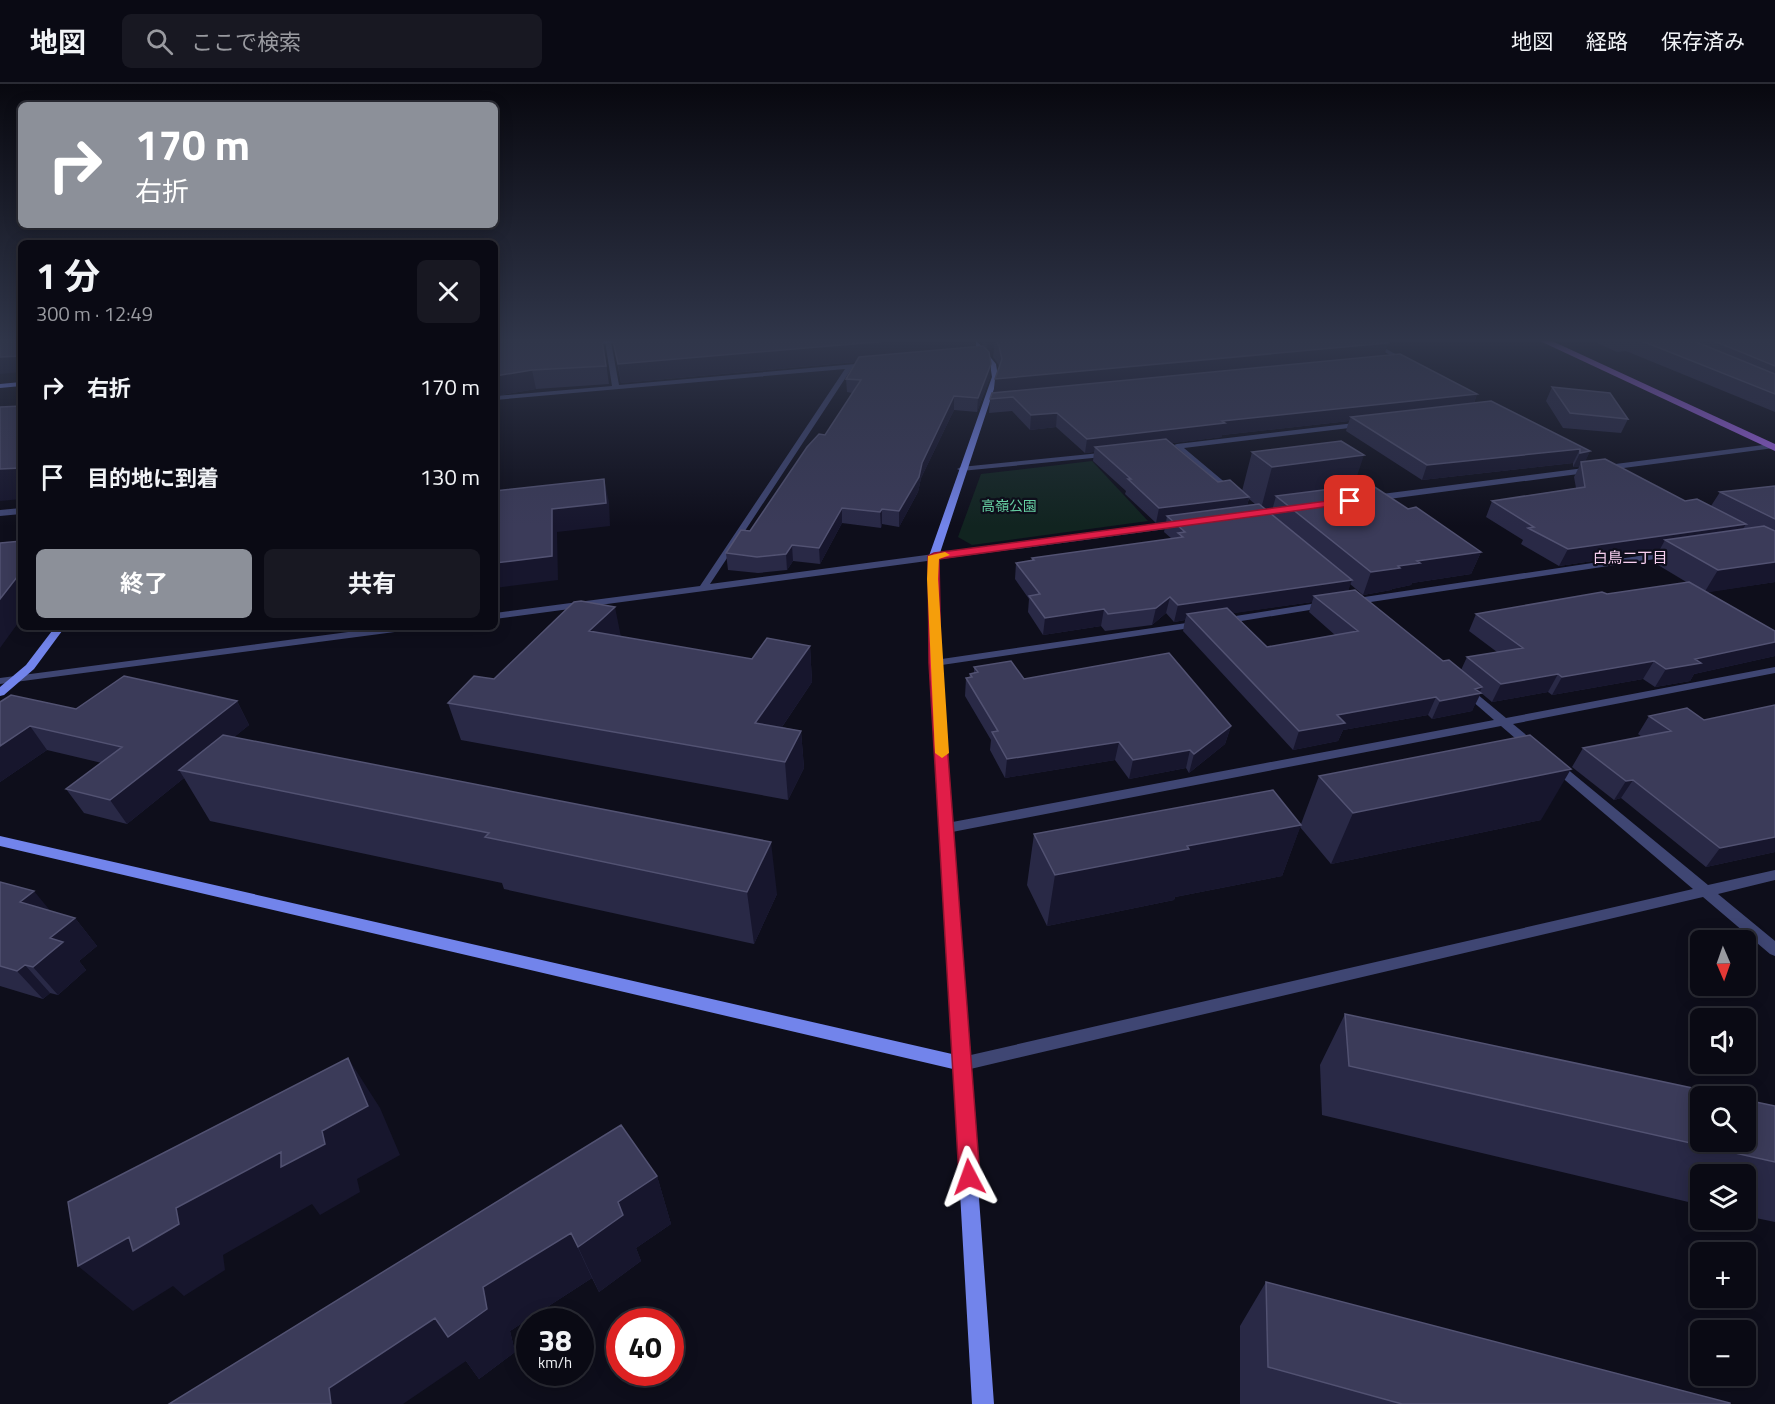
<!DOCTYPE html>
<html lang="ja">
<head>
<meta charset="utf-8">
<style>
  :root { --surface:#0a0a14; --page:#181822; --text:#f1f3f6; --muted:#999aa0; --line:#2a2b34; --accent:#8c9099 }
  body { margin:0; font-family:"Titillium Web","Noto Sans JP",sans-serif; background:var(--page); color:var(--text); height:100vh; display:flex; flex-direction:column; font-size:22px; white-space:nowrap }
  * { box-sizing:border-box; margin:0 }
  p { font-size:20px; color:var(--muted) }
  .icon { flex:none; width:33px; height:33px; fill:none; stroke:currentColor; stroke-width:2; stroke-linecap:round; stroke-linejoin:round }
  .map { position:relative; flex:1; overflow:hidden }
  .drawer { position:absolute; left:18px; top:156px; width:480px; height:390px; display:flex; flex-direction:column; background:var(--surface); border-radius:9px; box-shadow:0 3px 15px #0003,0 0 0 2px var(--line) }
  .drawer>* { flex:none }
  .banner { position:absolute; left:18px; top:18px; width:480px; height:126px; border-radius:9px; box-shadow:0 3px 15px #0003,0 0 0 2px var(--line); background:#8c9099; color:#fff; overflow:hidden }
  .needle { width:39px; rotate:178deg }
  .tools { position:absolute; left:1690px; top:846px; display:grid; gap:12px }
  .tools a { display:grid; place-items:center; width:66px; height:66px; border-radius:9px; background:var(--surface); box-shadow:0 3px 15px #0003,0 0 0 2px var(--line); font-size:30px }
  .speed { position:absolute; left:516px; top:1224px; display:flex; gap:12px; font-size:30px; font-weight:700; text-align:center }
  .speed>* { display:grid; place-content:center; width:78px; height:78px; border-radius:50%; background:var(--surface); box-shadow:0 3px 15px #0003,0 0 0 2px var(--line); line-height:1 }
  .speed small { font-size:15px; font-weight:400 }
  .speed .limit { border:9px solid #d22; background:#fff; color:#111 }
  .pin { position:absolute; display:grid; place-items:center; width:51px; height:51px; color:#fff; margin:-26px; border-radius:12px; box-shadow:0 3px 9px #0006 }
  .me { position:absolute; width:66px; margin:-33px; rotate:356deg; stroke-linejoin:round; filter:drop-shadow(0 0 4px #0008) }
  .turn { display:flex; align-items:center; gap:21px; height:126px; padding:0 18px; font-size:27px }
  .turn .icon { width:78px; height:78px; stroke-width:2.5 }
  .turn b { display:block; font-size:42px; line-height:51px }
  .round { display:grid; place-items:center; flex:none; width:63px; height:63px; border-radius:9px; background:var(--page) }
  .head { display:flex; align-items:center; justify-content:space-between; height:102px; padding:0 18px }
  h1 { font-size:36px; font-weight:700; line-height:45px }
  .button { display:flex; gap:12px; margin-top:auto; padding:12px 18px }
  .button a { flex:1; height:69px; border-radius:9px; background:var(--accent); color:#fff; font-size:24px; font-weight:700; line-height:69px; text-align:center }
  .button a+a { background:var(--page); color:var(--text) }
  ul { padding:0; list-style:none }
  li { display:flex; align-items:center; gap:18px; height:90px; padding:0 18px }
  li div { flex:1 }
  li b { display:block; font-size:22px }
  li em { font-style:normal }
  header { display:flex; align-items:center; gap:36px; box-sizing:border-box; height:84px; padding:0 30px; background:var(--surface); border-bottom:2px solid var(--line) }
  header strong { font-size:28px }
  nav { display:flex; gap:33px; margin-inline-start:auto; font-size:21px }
  .search { width:420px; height:54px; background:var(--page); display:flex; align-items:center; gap:15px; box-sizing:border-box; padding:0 21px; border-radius:9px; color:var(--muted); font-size:22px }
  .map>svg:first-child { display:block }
  .green { fill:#112420 }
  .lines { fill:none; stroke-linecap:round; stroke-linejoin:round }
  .street { fill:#3f4673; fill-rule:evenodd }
  .secondary { fill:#7284eb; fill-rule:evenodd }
  .primary { fill:#a164e9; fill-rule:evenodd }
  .wall { fill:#292946; fill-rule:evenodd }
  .shaded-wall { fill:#17162d }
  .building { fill:#3b3b59; stroke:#525272; stroke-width:1.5 }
  .route { fill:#e11d48; stroke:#92132f; stroke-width:1.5 }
  .slow { fill:#f59e0b }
  .labels { text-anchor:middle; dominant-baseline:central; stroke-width:4.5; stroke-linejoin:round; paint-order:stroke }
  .far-park-label { font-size:14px; fill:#65cda1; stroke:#0e0e1b }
  .far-neighbourhood-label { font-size:15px; fill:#f8d0f0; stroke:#0e0e1b }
</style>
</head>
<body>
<header>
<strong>地図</strong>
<div class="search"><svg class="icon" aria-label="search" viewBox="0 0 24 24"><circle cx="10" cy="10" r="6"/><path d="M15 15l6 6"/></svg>ここで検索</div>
<nav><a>地図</a><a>経路</a><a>保存済み</a></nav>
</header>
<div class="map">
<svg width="1775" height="1320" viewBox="0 0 1775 1320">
  <rect width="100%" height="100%" fill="#0e0e1b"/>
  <path class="green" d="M1092 377 1148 437 972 461 958 453 981 390Z"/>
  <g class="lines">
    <path class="street" d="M605 257 611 258 619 301 867 279 870 281 852 284 710 500 1181 437 1185 440 1181 443 495 535V529L700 502 845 285 495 316V312L612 302Z
      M1364 257H1372L1410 278 1405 279Z
      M1363 338 1367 340 1366 342 1184 364 1234 406 1235 408 1231 411 1176 365 1168 363 1177 360Z
      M1771 360 1775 362 1774 364 1374 417 1370 414 1374 411Z
      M1110 368H1113V372L961 387 957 385 961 383Z
      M21 424V430L0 432V426Z
      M1672 467 1677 470 1675 472 1351 521 1346 518 1351 515Z
      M1324 518 1328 519V523L1223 540 1218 537 1223 534Z
      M1200 537 1205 540 1204 542 935 582 930 579 935 576Z
      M386 543H415L410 546 0 600V594Z
      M1775 583V589L1513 640 1537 660 1539 663 1533 667 1529 666 1501 642 947 749 942 747 940 744 942 741 947 739 1494 636 1463 609 1461 607 1467 604 1471 605 1506 634Z
      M1556 678 1560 679 1708 801 1775 786V796L1718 810 1775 857V872L1770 870 1703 813 962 987 956 985 954 980 956 975 962 973 1693 805 1552 685 1550 682 1552 679Z"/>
    <path class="secondary" d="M595 257H621L587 262 584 260Z
      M970 257H977L996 280 998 293 939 472 940 579 994 1320H972L953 985 0 762V752L952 970 930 579 929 472 992 293 990 280Z
      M21 298V302L0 304V300Z
      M55 543H65L34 585 4 611 0 612V603L26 581Z"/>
    <path class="primary" d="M1540 257H1552L1775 360V367Z"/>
  </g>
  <path class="wall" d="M495 257H603L609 300 536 305 495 312Z
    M613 257H976V262L990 293 977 328 954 326 921 394 918 408 899 443 882 440 881 444 842 439 820 480 793 477 787 486 758 489 728 486 726 469 750 447 825 351 852 309 847 308 846 295 856 278 621 299Z
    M980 257H1385L1384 272 1477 310 1474 319 1590 367 1585 377 1685 417 1711 422 1720 408 1775 402V498L1707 508 1775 547V572L1694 590 1690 597 1655 603 1643 595 1552 611 1548 608 1492 618 1480 608 1472 627 1432 635 1428 631 1343 646 1338 657 1293 666 1183 547 1185 536 1174 538 1166 529 1152 541 1105 547 1101 542 1043 551 1028 528 1029 515 1015 495 1016 479 1032 476V474L1172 455 1164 448 1166 438 1156 439 1125 410 1126 407 1093 377 1094 368 1085 369 1056 343 1030 346 1012 327 989 329 990 315 994 309 999 283 998 280 993 273 994 265 987 266ZM1349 337 1346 347 1422 396 1573 379V383H1579L1574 393 1576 404 1492 417 1486 433 1523 456 1521 460 1559 482 1659 467 1653 478 1688 499 1476 530 1469 547 1497 568 1467 573 1461 586 1443 577 1348 507 1350 500 1363 511 1391 506 1392 505 1411 501 1412 499 1471 490 1481 468 1408 425 1354 402 1252 368 1242 407 1218 398 1172 359 1222 353V351ZM1249 415 1255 420 1247 421ZM1273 423 1271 430 1265 424ZM1312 518 1309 528 1335 551 1267 563 1233 529Z
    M1593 257H1775V328L1626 267 1617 268Z
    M1552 303 1628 335 1621 349 1563 344 1546 317Z
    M621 553 752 575 810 562 812 598 782 643 801 647 804 684 788 716 461 656 448 619Z
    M974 583 1024 595 1231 642 1225 660 1189 689 1186 684 1129 695 1115 676 1005 694 990 666 991 656 965 612 966 594H969L970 590 974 589Z
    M237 617 249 641 234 653 777 810 754 860 504 805 502 799 210 737 184 694 127 740 84 729 66 705 102 679 47 666 0 698V618L76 625Z
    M1775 621V768L1706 783 1621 714 1614 716 1572 683 1583 664 1642 653 1638 650 1649 632 1704 636Z
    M1319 692 1541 736 1331 780 1300 743 1282 792 1175 813 1174 816 1047 842 1027 801 1034 750 1301 740Z
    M0 798 50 827 75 834 97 862 79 877 86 886 58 911 50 909 43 915 0 902Z
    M1345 930 1775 1022V1138L1746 1132V1090H1701V1121L1322 1031 1320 981Z
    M657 1092 671 1140 636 1164 641 1177 599 1208 592 1194 510 1247 515 1268 479 1295 466 1277 169 1320Z
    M1266 1198 1730 1320H1240V1242Z"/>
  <path class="shaded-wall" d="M888 257H976V267L621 299 618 280Z
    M988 257H994V265L987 266Z
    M1388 259 1383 276 993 314 995 295Z
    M21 272V288L0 290V273Z
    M991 280 990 293 977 328 978 314Z
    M532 286 536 305 495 312V292Z
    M1477 310 1472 324 1351 333 1349 337 1222 351V353L1100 368 1095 363 1094 368 1085 369 1087 355 1222 337Z
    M954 312V326L921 394 918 408 899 443V427Z
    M1057 329 1056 343 1030 346 1031 331Z
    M1580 365 1573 379 1422 396 1427 381Z
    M1590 367 1583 382 1581 378 1579 383H1573L1580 369Z
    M1364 371 1350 413 1276 412 1273 423 1261 425 1272 383Z
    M21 384V415L0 417V385Z
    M604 395 609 418 610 442 557 448 558 496 495 504V479L552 425Z
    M1249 413 1246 427 1167 432 1166 438 1156 439 1159 424Z
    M842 424V439L820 480 819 464Z
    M882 425V440L881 444 880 428Z
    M1746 440 1736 456H1665L1659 467 1559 482 1568 465Z
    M792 461 793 477 787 486 786 470Z
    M1481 468 1471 490 1412 499 1411 501 1392 505 1391 506 1363 511 1371 488 1417 477Z
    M1775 478V498L1704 509 1718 486Z
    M21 488V535L0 564V515Z
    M1352 496 1346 513 1314 512 1312 518 1192 535 1187 530 1185 536 1174 538 1178 521Z
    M1170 513 1166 529 1152 541 1156 524Z
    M615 523 622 558 589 547Z
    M1104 525 1101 542 1043 551 1045 534Z
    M1775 558V572L1694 590 1690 597 1655 603 1666 585 1695 575Z
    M810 562 812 598 761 674 755 639Z
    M1654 577 1643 595 1552 611 1562 593Z
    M1558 590 1548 608 1492 618 1501 600Z
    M1482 603 1479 610 1481 609 1472 627 1432 635 1440 617 1475 605Z
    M1436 613 1428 631 1343 646 1338 657 1293 666 1299 647 1337 631Z
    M237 617 249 641 190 689 179 686 184 694 127 740 110 716Z
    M30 642 47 666 0 698V662Z
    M1231 642 1225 660 1189 689 1194 670Z
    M801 647 804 684 788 716 785 678Z
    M1119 658 1115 676 1005 694 1007 675Z
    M1190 666 1186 684 1129 695 1133 676Z
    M1571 685 1541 736 1331 780 1353 729Z
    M1633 696 1621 714 1614 716 1626 697Z
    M1301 741 1282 792 1175 813 1174 816 1047 842 1055 791 1187 762Z
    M1775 753V768L1706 783 1720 764Z
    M771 758 777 810 754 860 747 808Z
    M34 807 57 835 20 818Z
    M75 834 97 862 79 877 86 886 58 911 33 883 50 854Z
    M25 881 50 909 43 915 17 887Z
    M348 974 380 1024 400 1071 357 1095 360 1108 320 1131 312 1120 223 1171 225 1186 184 1212 173 1202 133 1227 78 1182 176 1124 322 1047Z
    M657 1092 671 1140 636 1164 641 1177 599 1208 578 1163 618 1118Z
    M571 1149 592 1194 510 1247 515 1268 479 1295 466 1277 403 1320H331L329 1304 483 1203Z"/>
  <path class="building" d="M0 257H21V272L0 273Z
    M495 257H602L606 282 532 286 495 292Z
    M613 257H888L618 280Z
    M996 257H1385L1388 259 995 295 1002 275 999 262Z
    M1642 257H1694L1775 290V310Z
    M1714 257H1775V282Z
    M983 262 989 268 991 280 978 314 954 312 922 379 919 393 899 427 882 425 880 428 842 424 819 464 792 461 786 470 757 473 726 469 741 446 750 447 807 363 819 350 825 351 861 296 846 295 859 273Z
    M1400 270 1477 310 1222 337 1225 339 1087 355 1057 329 1031 331 1013 313 990 315 992 309Z
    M1552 303 1610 309 1628 335 1570 329Z
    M1491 317 1590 367 1580 369V365L1427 381 1351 333Z
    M21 322V384L0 385V323Z
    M1166 355 1218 398 1230 396 1249 413 1159 424 1128 395H1131L1095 363Z
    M1341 357 1364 371 1272 383 1252 368Z
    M1605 375 1685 417 1697 415 1746 440 1568 465 1528 444 1534 443 1492 417 1585 403 1581 378Z
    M604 395 606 419 552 425V472L495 479V407Z
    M1370 400 1408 425 1416 423 1481 468 1417 477 1420 479 1398 482 1400 484 1371 488 1276 412Z
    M1775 402V435L1720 408Z
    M1259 420 1352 496 1178 521 1170 513 1156 524 1108 530 1104 525 1045 534 1029 512 1040 510 1016 479 1034 476 1032 474 1183 453 1178 449 1185 448 1167 432Z
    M1764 442 1775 447V478L1718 486 1665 456Z
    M21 457V488L0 515V459Z
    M1689 498 1775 547V558L1695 575 1701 579 1666 585 1654 577 1562 593 1558 590 1501 600 1467 573 1523 564 1476 530 1602 508 1607 510Z
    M1355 506 1443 577 1449 576 1482 603 1475 605 1481 609 1440 617 1436 613 1337 631 1345 639 1299 647 1187 530 1227 524 1267 563 1358 547 1314 512Z
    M581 517 615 523 589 547 752 575 767 554 810 562 755 639 801 647 785 678 448 619 474 592 494 595 574 518Z
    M1169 569 1231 642 1194 670 1190 666 1133 676 1119 658 1007 675 992 648 998 647 966 594 972 593 970 590 978 588 974 583 1011 577 1024 595Z
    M124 592 237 617 110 716 66 705 122 663 30 642 0 662V618L11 611 76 625Z
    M1775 621V753L1720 764 1633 696 1626 697 1583 664 1671 647 1649 632 1687 624 1704 636Z
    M223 651 771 758 747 808 485 753 489 749 179 686Z
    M1530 651 1571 685 1353 729 1319 692Z
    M1273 706 1301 741 1187 762 1189 765 1055 791 1034 750Z
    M0 798 34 807 20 818 75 834 50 854 63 858 33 883 25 881 17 887 0 882Z
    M1345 930 1730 1012H1701V1058H1746V1016L1775 1022V1078L1349 982Z
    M348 974 368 1022 322 1047 325 1060 281 1083V1068L176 1124 179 1140 133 1167 129 1153 78 1182 68 1118Z
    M621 1041 657 1092 618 1118 623 1131 578 1163 571 1149 483 1203 487 1225 448 1253 435 1234 329 1304 331 1320H169Z
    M1266 1198 1730 1319V1320H1402L1268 1283Z"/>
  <linearGradient id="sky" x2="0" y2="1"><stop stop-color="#08080f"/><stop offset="0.58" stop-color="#30364a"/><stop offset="1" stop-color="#30364a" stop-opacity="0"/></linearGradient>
  <rect width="1775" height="442" fill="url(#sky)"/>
  <path class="route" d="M1350 414 1355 417 1353 419 939 475 941 579 980 1093 977 1101 969 1104 962 1101 959 1093 929 579 928 472 934 469Z"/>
  <path class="slow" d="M945 468 950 471 939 475 938 495 949 669 942 674 935 669 927 495 928 472Z"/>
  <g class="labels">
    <g class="far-park-label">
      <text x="1009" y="421">高嶺公園</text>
    </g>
    <g class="far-neighbourhood-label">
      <text x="1630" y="473">白鳥二丁目</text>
    </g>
  </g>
</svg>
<div class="tools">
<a><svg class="needle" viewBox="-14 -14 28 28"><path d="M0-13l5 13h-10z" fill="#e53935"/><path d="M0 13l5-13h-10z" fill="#999aa0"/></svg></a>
<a><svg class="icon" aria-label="sound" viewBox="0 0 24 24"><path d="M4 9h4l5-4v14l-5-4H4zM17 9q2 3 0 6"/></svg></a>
<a><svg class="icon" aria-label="search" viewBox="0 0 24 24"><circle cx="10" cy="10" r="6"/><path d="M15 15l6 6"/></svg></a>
<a><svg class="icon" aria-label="layers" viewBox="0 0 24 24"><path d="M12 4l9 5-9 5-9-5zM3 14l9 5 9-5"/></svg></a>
<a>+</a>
<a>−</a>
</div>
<div class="speed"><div>38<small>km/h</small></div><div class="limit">40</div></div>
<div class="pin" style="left:1350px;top:417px;background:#d93025"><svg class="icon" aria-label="arrive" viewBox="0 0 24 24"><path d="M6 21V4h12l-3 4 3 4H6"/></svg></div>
<svg class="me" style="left:969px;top:1093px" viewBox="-20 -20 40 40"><path d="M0-17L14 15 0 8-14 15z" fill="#e11d48" stroke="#fff" stroke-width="4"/></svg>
<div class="banner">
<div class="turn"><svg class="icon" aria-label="right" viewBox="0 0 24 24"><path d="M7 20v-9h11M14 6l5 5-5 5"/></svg><div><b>170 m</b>右折</div></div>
</div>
<section class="drawer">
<div class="head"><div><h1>1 分</h1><p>300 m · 12:49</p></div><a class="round"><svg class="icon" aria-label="close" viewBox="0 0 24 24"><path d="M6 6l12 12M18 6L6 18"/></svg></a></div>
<ul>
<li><svg class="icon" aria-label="right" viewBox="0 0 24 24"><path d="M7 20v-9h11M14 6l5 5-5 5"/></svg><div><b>右折</b></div><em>170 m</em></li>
<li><svg class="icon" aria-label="arrive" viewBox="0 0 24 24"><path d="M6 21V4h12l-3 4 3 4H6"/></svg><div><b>目的地に到着</b></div><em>130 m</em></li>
</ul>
<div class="button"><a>終了</a><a>共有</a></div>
</section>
</div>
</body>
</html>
